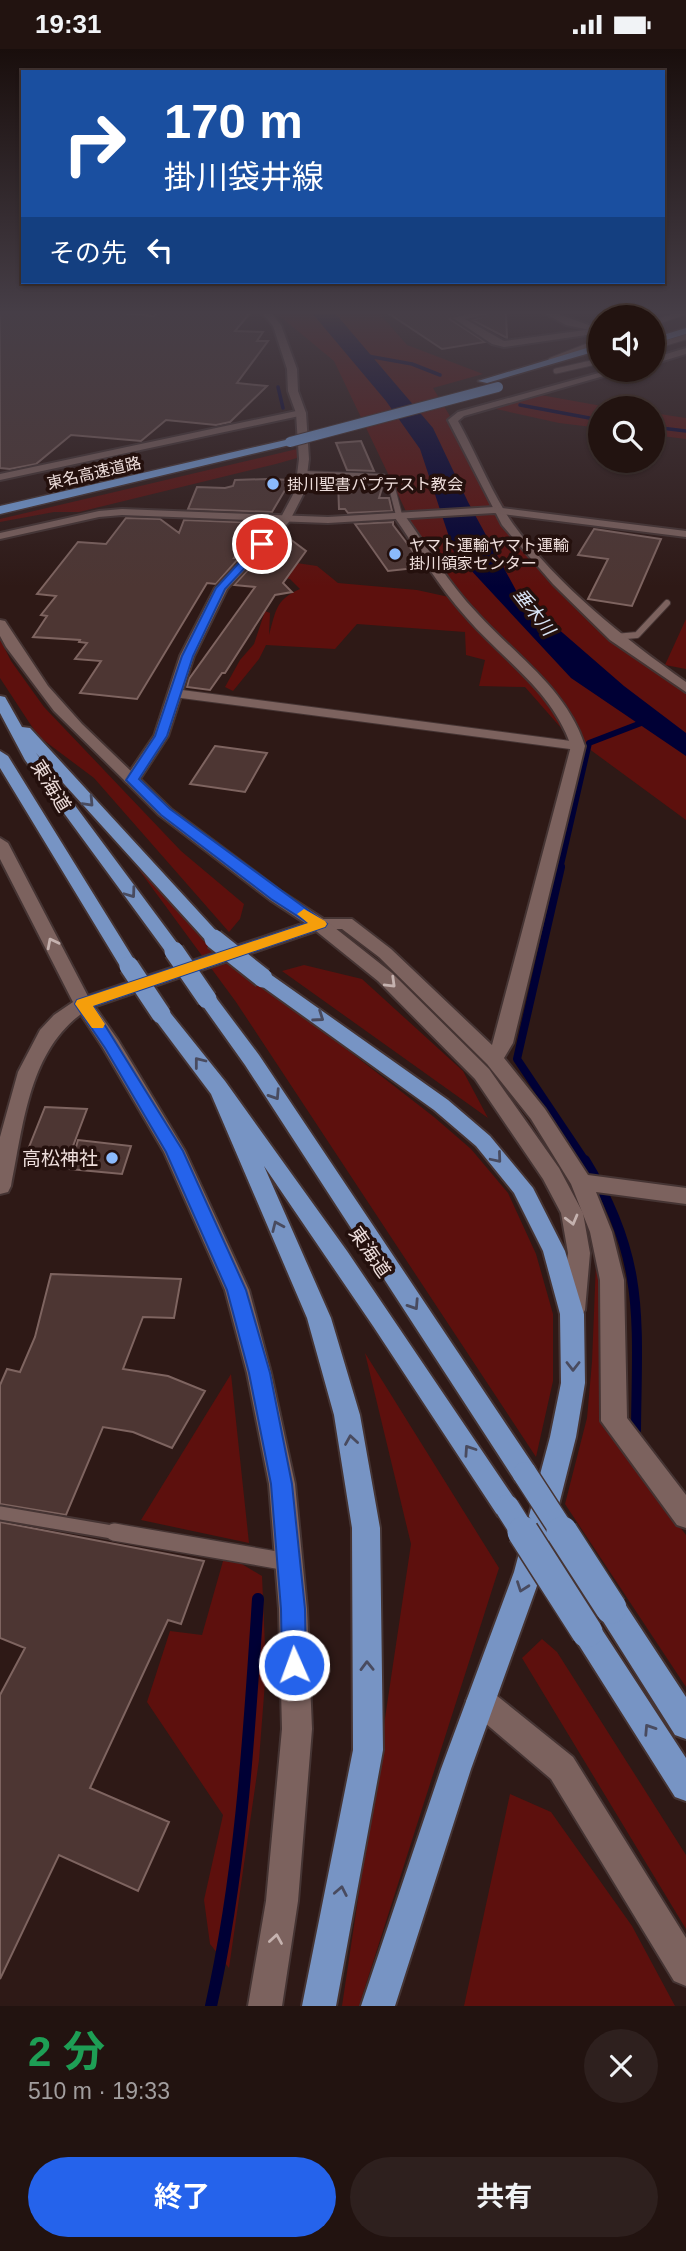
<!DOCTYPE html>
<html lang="ja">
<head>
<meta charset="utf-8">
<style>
  :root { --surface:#221310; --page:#2e201e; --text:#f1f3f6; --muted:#a29e9f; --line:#3f3230; --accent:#2563eb }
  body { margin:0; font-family:Helvetica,"Noto Sans JP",sans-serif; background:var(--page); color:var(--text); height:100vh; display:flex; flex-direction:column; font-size:26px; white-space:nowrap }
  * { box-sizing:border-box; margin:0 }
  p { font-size:23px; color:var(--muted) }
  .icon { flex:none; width:38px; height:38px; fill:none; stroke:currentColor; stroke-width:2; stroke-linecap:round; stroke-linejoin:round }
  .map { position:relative; height:1957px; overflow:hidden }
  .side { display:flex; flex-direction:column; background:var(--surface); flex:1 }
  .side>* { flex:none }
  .hud { position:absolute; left:21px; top:21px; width:644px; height:214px; border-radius:0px; box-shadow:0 2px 5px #0004,0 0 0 2px var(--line); background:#1a4fa0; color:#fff; overflow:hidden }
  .tools { position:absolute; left:588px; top:256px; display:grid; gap:14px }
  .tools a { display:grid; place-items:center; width:77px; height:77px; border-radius:50%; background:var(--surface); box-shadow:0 2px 5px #0004,0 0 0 2px var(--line); font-size:35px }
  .pin { position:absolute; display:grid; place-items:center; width:60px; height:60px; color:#fff; margin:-30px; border:4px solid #fff; border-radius:50%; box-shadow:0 2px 7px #0007 }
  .me { position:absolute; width:77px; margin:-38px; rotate:358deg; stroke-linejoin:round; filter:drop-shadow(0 0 5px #0008) }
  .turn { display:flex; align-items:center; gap:24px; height:147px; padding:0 28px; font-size:32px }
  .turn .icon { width:91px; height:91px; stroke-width:2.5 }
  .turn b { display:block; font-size:49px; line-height:60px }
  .then { display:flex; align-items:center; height:66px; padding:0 28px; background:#0003; gap:14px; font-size:26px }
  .round { display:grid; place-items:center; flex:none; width:74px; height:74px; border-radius:37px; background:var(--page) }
  .overview { display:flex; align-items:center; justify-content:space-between; height:119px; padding:0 28px }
  h1 { font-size:42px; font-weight:700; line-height:52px; color:#1e9e55 }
  .button { display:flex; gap:14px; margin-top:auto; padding:14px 28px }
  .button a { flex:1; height:80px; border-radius:42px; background:var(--accent); color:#fff; font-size:28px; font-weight:700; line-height:80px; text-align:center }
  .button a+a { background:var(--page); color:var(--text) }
  .status { display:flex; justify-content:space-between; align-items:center; height:49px; padding:0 35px; background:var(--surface); direction:ltr }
  .status svg { height:19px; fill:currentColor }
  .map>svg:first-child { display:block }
  .green { fill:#5d100d }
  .water { fill:#000035 }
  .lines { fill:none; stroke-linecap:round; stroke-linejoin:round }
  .stream-far4 { stroke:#000035; stroke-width:3.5 }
  .stream-far3 { stroke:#000035; stroke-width:6 }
  .stream-far2 { stroke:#000035; stroke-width:8 }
  .stream-far1 { stroke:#000035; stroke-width:10 }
  .stream { stroke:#000035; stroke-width:12 }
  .building { fill:#4d3633; stroke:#7e6460; stroke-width:2 }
  .minor-tunnel { stroke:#4b3634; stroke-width:10; stroke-dasharray:10 4.5; stroke-linecap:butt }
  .service-far4-casing { stroke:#453433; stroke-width:7 }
  .service-far3-casing { stroke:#453433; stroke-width:8 }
  .service-far2-casing { stroke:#453433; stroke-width:10 }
  .service-far1-casing { stroke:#453433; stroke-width:17 }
  .service-casing { stroke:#453433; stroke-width:20 }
  .minor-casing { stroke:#453433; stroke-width:4 }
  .tertiary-casing { stroke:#453433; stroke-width:4 }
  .secondary-casing { stroke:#453433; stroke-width:4 }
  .trunk-casing { stroke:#453433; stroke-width:4 }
  .motorway-casing { stroke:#453433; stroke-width:3 }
  .service-far4 { stroke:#7c625e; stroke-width:5 }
  .service-far3 { stroke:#7c625e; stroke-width:6 }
  .service-far2 { stroke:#7c625e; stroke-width:8 }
  .service-far1 { stroke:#7c625e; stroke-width:13 }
  .service { stroke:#7c625e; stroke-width:17 }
  .minor { fill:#7c625e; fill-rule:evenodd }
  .tertiary { fill:#7c625e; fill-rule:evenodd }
  .secondary { fill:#7c625e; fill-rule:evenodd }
  .trunk { fill:#7794c4; fill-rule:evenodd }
  .motorway { fill:#76a1de; fill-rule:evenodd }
  .trunk-bridge-far2-casing { stroke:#453433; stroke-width:23; stroke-linecap:butt }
  .trunk-bridge-far1-casing { stroke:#453433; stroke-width:27; stroke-linecap:butt }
  .trunk-bridge-casing { stroke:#453433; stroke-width:34; stroke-linecap:butt }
  .motorway-bridge-casing { stroke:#453433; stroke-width:12; stroke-linecap:butt }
  .trunk-bridge-far2 { stroke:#7794c4; stroke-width:19 }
  .trunk-bridge-far1 { stroke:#7794c4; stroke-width:24 }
  .trunk-bridge { stroke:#7794c4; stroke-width:31 }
  .motorway-bridge { stroke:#76a1de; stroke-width:10 }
  .oneway { stroke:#494b5f }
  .oneway2 { stroke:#c5b2af }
  .route { fill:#2563eb; stroke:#184099; stroke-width:2 }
  .slow { fill:#f59e0b }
  .poi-dot { fill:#8bbafc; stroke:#24100d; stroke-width:2.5 }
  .labels { text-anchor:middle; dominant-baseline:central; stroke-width:7; stroke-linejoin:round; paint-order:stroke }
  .far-street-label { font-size:16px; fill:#eddddb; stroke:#24100d }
  .far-poi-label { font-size:16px; fill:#eddddb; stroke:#24100d; text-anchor:start }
  .far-water-label { font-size:18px; font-style:italic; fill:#d8e4f6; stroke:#24100d }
  .street-label { font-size:19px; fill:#eddddb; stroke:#24100d }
  .poi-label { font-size:19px; fill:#eddddb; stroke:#24100d; text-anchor:end }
</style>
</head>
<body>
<div class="status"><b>19:31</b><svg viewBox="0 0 49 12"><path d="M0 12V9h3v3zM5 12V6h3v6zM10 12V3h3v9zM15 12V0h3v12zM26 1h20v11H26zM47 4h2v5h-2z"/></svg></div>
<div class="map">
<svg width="686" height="1957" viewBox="0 0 686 1957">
  <rect width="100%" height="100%" fill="#2e1916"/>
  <path class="green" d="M276 264H379L407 296 483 325 433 339 532 503 615 588 663 627 686 632V771L562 680 525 638 479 637 485 611 466 606 465 583 357 575 335 600 266 596 259 610 233 642 225 638 240 611 254 595 265 562 270 564 269 586C276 562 275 551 300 540L290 530 279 528 290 513 317 517 338 534 417 541 458 550 425 502 334 312Z
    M535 345 613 359H600V379L559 374 487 358Z
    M653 364 686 369V390L653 386Z
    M297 400V409L276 415 79 463H54L0 473V470Z
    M686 570V620L665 616Z
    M0 590 11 612 44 658 181 802 244 855 240 870 229 883 94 729 38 687 0 629Z
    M117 791 170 854 263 929 309 971 434 1068 471 1100 508 1144 536 1205 553 1265V1332L536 1408 236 953Z
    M304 916 362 930 463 1022 488 1069 282 922Z
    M596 1214 601 1234V1374L686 1486V1638L565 1455 587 1369 592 1313Z
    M365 1304 499 1519 359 1957H342L411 1495Z
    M231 1325 249 1494 141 1471Z
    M225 1505 262 1527 266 1620 259 1711 229 1919 210 1895 204 1851 223 1766 147 1653 170 1582 202 1586Z
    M542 1590 557 1603 686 1806V1880L522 1609Z
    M510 1745 551 1763 632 1877 675 1957H464Z"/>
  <path class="water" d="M312 264H335L433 379 468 453 518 545 624 637 686 684V707L571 629 454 503 420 400 386 352Z"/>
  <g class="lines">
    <path class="stream-far4" d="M362 306 412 315 440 326
      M278 338 283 359
      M520 356 600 371
      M653 378 686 382"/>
    <path class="stream-far3" d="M560 820 589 694 649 671"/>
    <path class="stream-far2" d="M561 818 517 1010 586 1113"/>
    <path class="stream-far1" d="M585 1111C646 1210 637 1271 636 1381"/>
    <path class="stream" d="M211 1957C241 1823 249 1687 258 1550"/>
  </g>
  <path class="building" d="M0 264H121L154 267 157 264H250L235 282 263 283 257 292H268L237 334 267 337 230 373 216 376 166 371 141 392 71 386 36 415 10 420 0 419Z
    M388 264H461L450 270 485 293 442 300Z
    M496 264H506L507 289 472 271Z
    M361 392 374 422 347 421 336 394Z
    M267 430 291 431 272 463 188 460 197 438 225 439 233 437 235 431Z
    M338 432 379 434 382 439 379 449H389L392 462 348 464 345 460H339Z
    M126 469 160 470 179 484 184 471 265 474 257 490 249 486 234 509H239L216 535 207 534 137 650 80 644 101 612 75 610 87 594 79 593 80 591 33 588 47 567 41 566 56 547 37 545 78 493 106 495Z
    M393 473V476L425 518 388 522 355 475Z
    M594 480 661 490 632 557 588 550 608 510 578 506Z
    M290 490 306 502 283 534 292 543 275 546 225 624H222L210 641 187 638 189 630 255 538 234 536 257 511 273 513Z
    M215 697 267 704 245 743 190 735Z
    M45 1058 87 1060 70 1105 27 1103Z
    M78 1091 131 1097 122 1125 70 1120Z
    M51 1225 181 1230 174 1269 143 1268 123 1320 168 1327 205 1342 172 1399 133 1383 103 1378 66 1466 0 1455V1336L7 1320 20 1323 35 1288Z
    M0 1473 204 1512 181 1575 168 1571 90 1739 169 1773 138 1842 59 1806 0 1930V1646L25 1599 0 1589Z"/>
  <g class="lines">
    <path class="minor-tunnel" d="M653 295 665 299"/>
    <g class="service-far4-casing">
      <path id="service-far4" d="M653 274 683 264
        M653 298 686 288
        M551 311 600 292
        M556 322 600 312"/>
    </g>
    <g class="service-far3-casing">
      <path id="service-far3" d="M304 425 383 428 391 435 399 466
        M615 588 637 586 667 554"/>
    </g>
    <g class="service-far2-casing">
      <path id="service-far2" d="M615 588H618
        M174 644 578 697"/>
    </g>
    <g class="service-far1-casing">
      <path id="service-far1" d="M0 1464 124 1485"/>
    </g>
    <g class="service-casing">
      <path id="service" d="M114 1483 288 1513"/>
    </g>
    <g class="minor-casing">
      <path id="minor" d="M472 264H494L465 270 504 292 600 279V284L504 298 492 295 453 269Z
        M544 264H555L594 278 590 281 566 276Z
        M643 264H655L649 268H637Z
        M686 299V305L653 315V309Z
        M613 320H628L464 367 458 372C476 404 492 445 513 475 558 537 624 589 686 633V643L610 591 553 535 502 476 448 371 458 363Z
        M301 361 306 364 304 366 0 431V425Z
        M395 464H403C427 497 448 534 477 564 516 607 566 639 585 697L513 994 504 1009 545 1060 588 1126 686 1139V1155L596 1143 612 1183 624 1231 627 1369 686 1446V1479L677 1476 601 1372 600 1231 590 1183 571 1135 531 1070 487 1015 379 908 342 880H319L310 875 319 870H352L391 900 492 996 571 697C552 641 503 611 466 568 438 537 417 500 393 466Z
        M83 949 90 951 118 991 185 1102 249 1241 271 1324 295 1435 307 1560 312 1680 298 1852 282 1957H248L266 1852 282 1680 279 1560 269 1435 247 1324 225 1241 164 1103 103 999 74 955 76 951Z
        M481 1637 491 1642 573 1708 686 1889V1937L674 1932 551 1730 471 1662 466 1652 471 1642Z"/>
    </g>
    <g class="tertiary-casing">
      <path id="tertiary" d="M494 458 686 482V488L494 464 328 474 122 466 99 468 0 490V484L99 462 122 460 328 468Z
        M0 571 5 572 48 637 82 675 137 728 140 731 137 734H127L54 662 6 598 0 587Z
        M0 789 8 794 92 955 90 959H76L74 955 0 810Z"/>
    </g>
    <g class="secondary-casing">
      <path id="secondary" d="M262 264H271L281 276 297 320 298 342 306 364 309 410 305 442 289 473 227 540 194 607 168 687 140 730 171 760 282 843 325 871 392 924 489 1020 559 1119 583 1164 590 1204 585 1261 581 1268 573 1271 565 1268 561 1261 568 1204 561 1164 543 1130 475 1030 378 932 316 882 90 959C29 996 24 1074 11 1137L8 1143 0 1145V1088L18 1023 40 981 54 966 76 951 305 874 270 851 159 766 124 731 154 687 180 607 215 539 280 470 295 442 299 410 296 364 288 342 287 320 273 277Z"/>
    </g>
    <g class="trunk-casing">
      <path id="trunk" d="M0 647 5 648 22 678 30 679 220 886 223 890 220 894H208L36 704 183 902 174 908 168 906 25 711 0 664Z
        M0 702 8 707 138 917 135 921 129 923 120 917 0 719Z
        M263 923 270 925 448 1051 490 1087 533 1139 565 1202 584 1265 585 1334 576 1388 542 1523 471 1720 395 1957H361L441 1720 514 1523 550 1388 561 1334 560 1265 543 1202 514 1144 476 1097 434 1061 256 933 254 929 256 925Z
        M207 944 214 946 259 1006 534 1417 538 1425 534 1433 525 1437 516 1433 245 1016 198 950 200 946Z
        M161 959 168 961 225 1032 347 1202 520 1458 516 1467 507 1470 498 1467 373 1277 264 1117 331 1269 360 1366 380 1479 383 1701 336 1957H302L353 1701 352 1479 334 1366 307 1269 211 1045 151 965 154 961Z
        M611 1545 621 1549 686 1648V1690L675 1686 601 1569 597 1559 601 1549Z
        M587 1569 597 1573 686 1709V1752L675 1748 577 1593 573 1583 577 1573Z"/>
    </g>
    <g class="motorway-casing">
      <path id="motorway" d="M686 279V285L653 295V289Z
        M600 295V301L487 334 478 332Z
        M290 390 294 391V395L0 465V457Z"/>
    </g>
    <use href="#service-far4" class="service-far4"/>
    <use href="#service-far3" class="service-far3"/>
    <use href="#service-far2" class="service-far2"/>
    <use href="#service-far1" class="service-far1"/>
    <use href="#service" class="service"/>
    <use href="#minor" class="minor"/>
    <use href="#tertiary" class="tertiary"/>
    <use href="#secondary" class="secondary"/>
    <use href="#trunk" class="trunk"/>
    <use href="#motorway" class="motorway"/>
    <g class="trunk-bridge-far2-casing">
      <path id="trunk-bridge-far2" d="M214 890 263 929
        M174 902 207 950
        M129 917 161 965"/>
    </g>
    <g class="trunk-bridge-far1-casing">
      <path id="trunk-bridge-far1" d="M525 1425 564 1485
        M507 1458 524 1485"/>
    </g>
    <g class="trunk-bridge-casing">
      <path id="trunk-bridge" d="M523 1483 587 1583
        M562 1483 611 1559"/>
    </g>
    <g class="motorway-bridge-casing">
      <path id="motorway-bridge" d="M290 393 498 338"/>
    </g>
    <use href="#trunk-bridge-far2" class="trunk-bridge-far2"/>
    <use href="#trunk-bridge-far1" class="trunk-bridge-far1"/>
    <use href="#trunk-bridge" class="trunk-bridge"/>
    <use href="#motorway-bridge" class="motorway-bridge"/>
  </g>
  <defs><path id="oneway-chevron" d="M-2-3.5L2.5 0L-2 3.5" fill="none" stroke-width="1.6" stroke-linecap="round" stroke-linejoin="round" transform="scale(1.75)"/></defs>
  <g class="oneway">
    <use href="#oneway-chevron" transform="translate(89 753) rotate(47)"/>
    <use href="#oneway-chevron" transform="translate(131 844) rotate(54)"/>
    <use href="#oneway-chevron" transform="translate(319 968) rotate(35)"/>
    <use href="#oneway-chevron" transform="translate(199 1013) rotate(-128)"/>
    <use href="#oneway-chevron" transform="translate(275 1046) rotate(57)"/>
    <use href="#oneway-chevron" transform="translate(497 1109) rotate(50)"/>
    <use href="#oneway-chevron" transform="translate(277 1177) rotate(-114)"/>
    <use href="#oneway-chevron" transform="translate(414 1256) rotate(57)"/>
    <use href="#oneway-chevron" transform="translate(573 1317) rotate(90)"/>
    <use href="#oneway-chevron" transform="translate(351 1391) rotate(-99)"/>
    <use href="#oneway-chevron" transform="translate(469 1401) rotate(-124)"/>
    <use href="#oneway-chevron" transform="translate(522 1538) rotate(110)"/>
    <use href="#oneway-chevron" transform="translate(367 1617) rotate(-91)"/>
    <use href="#oneway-chevron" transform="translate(649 1680) rotate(-123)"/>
    <use href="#oneway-chevron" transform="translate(341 1842) rotate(-79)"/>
  </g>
  <g class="oneway2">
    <use href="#oneway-chevron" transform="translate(52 894) rotate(-117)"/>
    <use href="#oneway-chevron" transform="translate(391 934) rotate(44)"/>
    <use href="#oneway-chevron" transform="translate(572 1171) rotate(75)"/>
    <use href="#oneway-chevron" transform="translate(276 1890) rotate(-81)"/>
  </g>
  <linearGradient id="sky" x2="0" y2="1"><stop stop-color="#190e0c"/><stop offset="0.49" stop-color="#463e47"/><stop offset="1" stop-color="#463e47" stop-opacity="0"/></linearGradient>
  <rect width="686" height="538" fill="url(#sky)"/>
  <path class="route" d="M258 493 267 495 225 540 193 607 167 687 139 730 170 760 327 875 325 878 93 957 183 1102 246 1241 270 1324 292 1435 305 1560 306 1616 303 1625 294 1628 286 1625 282 1616 281 1560 271 1435 249 1324 227 1241 166 1103 105 999 75 955 77 951 308 874 271 850 161 766 126 731 155 687 182 607 216 539Z"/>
  <path class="slow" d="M304 860 325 872 327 875 325 878 93 957 105 975 103 979H92L75 955 77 951 308 874 297 865Z"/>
  <g class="poi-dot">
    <circle cx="273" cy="435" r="7"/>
    <circle cx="395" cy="505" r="7"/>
    <circle cx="112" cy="1109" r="7"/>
  </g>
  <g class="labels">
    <g class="far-street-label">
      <text transform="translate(94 424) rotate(-13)">東名高速道路</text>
    </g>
    <g class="far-poi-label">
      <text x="287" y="435">掛川聖書バプテスト教会</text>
      <text x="409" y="496">ヤマト運輸ヤマト運輸<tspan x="409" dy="18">掛川領家センター</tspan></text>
    </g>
    <g class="far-water-label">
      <text transform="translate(534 563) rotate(52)">垂木川</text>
    </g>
    <g class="street-label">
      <text transform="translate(51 737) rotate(58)">東海道</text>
      <text transform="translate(370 1203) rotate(55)">東海道</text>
    </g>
    <g class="poi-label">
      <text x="98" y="1109">高松神社</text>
    </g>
  </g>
</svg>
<div class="tools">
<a><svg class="icon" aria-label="sound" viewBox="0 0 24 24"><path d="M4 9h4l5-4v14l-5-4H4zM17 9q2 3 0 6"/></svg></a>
<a><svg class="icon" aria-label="search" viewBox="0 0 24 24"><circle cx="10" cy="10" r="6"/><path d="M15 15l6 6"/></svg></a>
</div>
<div class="pin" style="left:262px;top:495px;background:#d93025"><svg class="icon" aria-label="arrive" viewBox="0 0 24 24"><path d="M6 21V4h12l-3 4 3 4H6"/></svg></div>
<svg class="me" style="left:294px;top:1616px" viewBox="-20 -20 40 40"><circle r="17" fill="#2563eb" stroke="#fff" stroke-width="3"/><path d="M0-11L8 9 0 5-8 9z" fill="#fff"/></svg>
<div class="hud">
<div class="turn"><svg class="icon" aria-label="right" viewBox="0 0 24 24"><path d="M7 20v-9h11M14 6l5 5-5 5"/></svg><div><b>170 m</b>掛川袋井線</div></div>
<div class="then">その先<svg class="icon" aria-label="left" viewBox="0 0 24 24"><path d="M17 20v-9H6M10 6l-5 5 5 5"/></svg></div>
</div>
</div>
<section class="side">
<div class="overview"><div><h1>2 分</h1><p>510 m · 19:33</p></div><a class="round"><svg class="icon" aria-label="close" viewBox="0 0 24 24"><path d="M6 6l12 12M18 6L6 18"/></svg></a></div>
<div class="button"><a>終了</a><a>共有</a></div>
</section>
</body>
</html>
